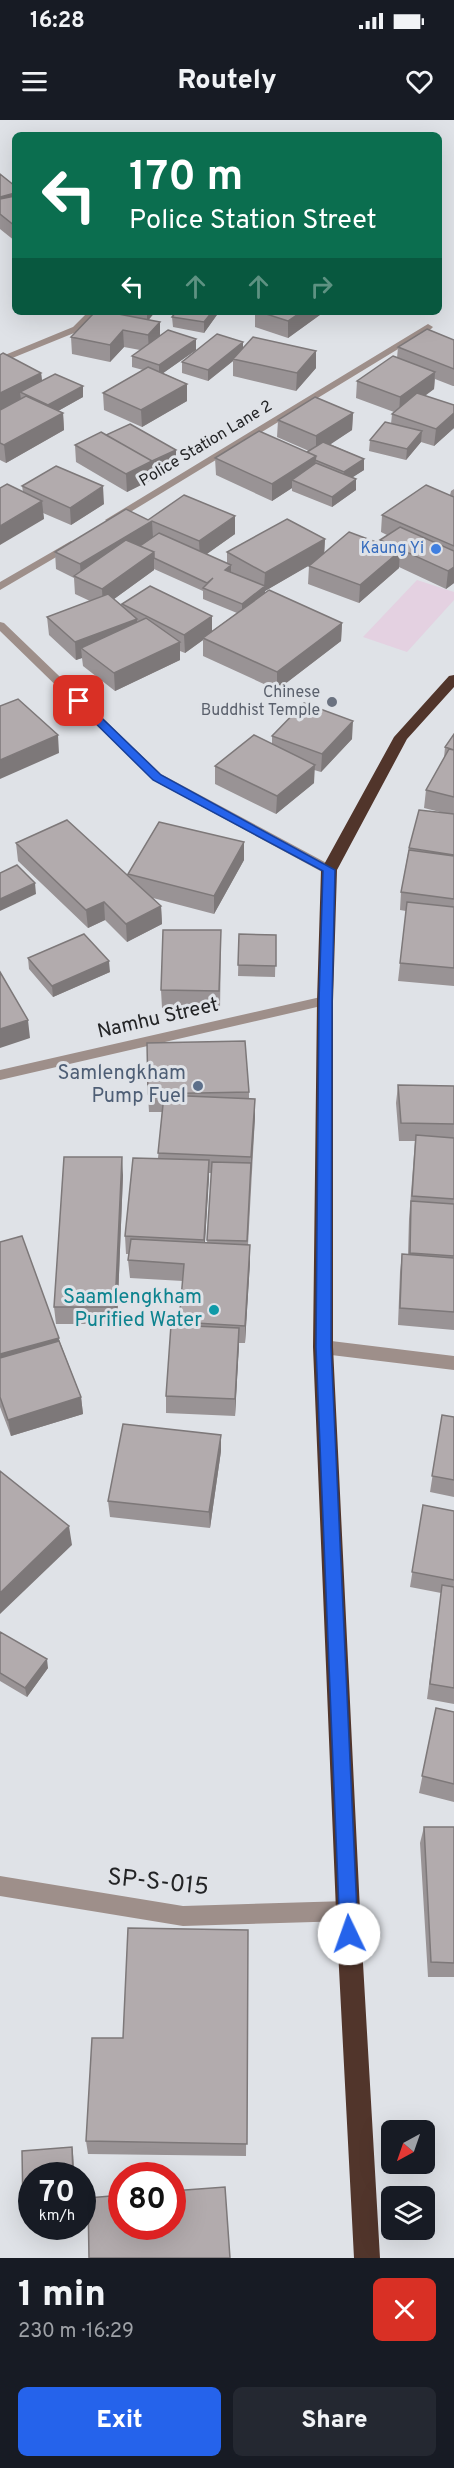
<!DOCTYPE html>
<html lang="en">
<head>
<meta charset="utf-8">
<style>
  :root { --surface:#171b24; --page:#242831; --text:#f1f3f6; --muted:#9ea1a6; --accent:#2563eb }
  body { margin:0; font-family:Overpass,sans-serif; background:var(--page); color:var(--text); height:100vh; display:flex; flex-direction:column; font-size:22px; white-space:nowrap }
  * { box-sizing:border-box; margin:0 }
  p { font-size:20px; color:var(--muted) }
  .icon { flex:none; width:33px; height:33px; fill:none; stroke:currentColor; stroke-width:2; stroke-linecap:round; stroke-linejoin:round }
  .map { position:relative; height:2138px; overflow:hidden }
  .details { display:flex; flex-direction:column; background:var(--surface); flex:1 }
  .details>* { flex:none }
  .guide { position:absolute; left:12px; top:12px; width:430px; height:183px; border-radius:9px; box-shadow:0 6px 24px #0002; background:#0b6e4f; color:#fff; overflow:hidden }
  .needle { width:39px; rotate:220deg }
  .controls { position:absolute; left:381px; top:2000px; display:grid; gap:12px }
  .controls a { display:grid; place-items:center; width:54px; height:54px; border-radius:9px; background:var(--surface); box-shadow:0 6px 24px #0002; font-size:30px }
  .speed { position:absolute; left:18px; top:2042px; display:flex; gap:12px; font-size:30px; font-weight:700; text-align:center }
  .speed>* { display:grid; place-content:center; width:78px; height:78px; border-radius:50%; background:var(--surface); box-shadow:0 6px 24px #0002; line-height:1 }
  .speed small { font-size:15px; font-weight:400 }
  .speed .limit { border:9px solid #d22; background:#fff; color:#111 }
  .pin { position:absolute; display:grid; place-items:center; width:51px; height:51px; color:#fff; margin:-26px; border-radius:12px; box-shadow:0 3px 9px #0006 }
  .me { position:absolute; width:66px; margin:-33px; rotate:357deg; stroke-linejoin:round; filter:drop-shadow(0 0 4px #0008) }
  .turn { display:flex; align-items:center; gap:21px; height:126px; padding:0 18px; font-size:27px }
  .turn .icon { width:78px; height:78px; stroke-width:2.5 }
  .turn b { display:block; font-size:42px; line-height:51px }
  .lanes { display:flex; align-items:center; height:57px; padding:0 18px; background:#0003; justify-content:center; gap:30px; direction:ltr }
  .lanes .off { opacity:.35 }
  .round { display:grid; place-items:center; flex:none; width:63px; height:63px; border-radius:9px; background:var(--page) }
  .head { display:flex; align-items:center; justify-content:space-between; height:102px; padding:0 18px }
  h1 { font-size:36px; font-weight:800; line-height:45px }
  .button { display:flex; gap:12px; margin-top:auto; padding:12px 18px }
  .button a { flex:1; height:69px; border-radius:9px; background:var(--accent); color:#fff; font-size:24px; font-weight:800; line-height:69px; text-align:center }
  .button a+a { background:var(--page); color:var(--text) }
  .status { display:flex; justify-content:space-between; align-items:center; height:42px; padding:0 30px; background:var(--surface); direction:ltr }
  .status svg { height:16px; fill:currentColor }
  header { display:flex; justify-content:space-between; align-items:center; height:78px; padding:0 18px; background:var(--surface); font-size:27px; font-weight:800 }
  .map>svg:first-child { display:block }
  .commercial { fill:#e4d1e1 }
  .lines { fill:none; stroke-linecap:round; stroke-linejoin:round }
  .street { fill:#9e8f8a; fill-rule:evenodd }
  .highway { fill:#51352b; fill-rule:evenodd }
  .wall { fill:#999395; fill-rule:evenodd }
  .shaded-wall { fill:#7d7879 }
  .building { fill:#b2abad; stroke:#7d7879; stroke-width:1.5 }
  .route { fill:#2563eb; stroke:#184099; stroke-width:1.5 }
  .shop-dot { fill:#3f7fe0; stroke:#dfe2e7; stroke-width:2 }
  .worship-dot { fill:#6b7280; stroke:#dfe2e7; stroke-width:2 }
  .service-dot { fill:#5c6f8a; stroke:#dfe2e7; stroke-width:2 }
  .culture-dot { fill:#0f9aa8; stroke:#dfe2e7; stroke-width:2 }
  .labels { text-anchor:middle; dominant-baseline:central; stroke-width:6; stroke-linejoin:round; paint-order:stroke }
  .far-street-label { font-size:16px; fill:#232426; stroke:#dfe2e7 }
  .far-shop-label { font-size:16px; fill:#366cbe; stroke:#dfe2e7; text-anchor:end }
  .far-worship-label { font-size:16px; fill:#5b616d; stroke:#dfe2e7; text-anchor:end }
  .street-label { font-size:20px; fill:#232426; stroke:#dfe2e7 }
  .service-label { font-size:20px; fill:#4e5e75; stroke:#dfe2e7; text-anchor:end }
  .culture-label { font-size:20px; fill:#0d838f; stroke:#dfe2e7; text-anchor:end }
  .near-street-label { font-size:24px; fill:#232426; stroke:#dfe2e7 }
</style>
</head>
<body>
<div class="status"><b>16:28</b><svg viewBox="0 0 49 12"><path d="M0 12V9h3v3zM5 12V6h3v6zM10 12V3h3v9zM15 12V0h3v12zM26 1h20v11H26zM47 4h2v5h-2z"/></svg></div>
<header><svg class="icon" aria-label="menu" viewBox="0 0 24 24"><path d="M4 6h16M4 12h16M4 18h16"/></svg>Routely<svg class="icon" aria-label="heart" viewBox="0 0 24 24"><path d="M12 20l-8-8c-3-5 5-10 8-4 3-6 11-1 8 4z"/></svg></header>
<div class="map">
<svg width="454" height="2138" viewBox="0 0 454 2138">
  <rect width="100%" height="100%" fill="#dfe2e7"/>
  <path class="commercial" d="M417 460 454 472V480L407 532 363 517Z"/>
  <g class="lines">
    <path class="street" d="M88 192H98L79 211 0 243V237L73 207Z
      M428 204 433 207 431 209 114 402 110 403 105 400Z
      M71 421 76 424 75 426 0 470V462Z
      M0 502 4 503 161 654 334 747 335 750 334 753H324L153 660 0 511Z
      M325 876 330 878 332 881 330 884 0 960V950Z
      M323 1220 454 1236V1250L323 1234 317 1232 315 1227 317 1222Z
      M0 1756 183 1786 348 1781 355 1784 358 1791 355 1798 348 1801 183 1806 0 1776Z"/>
    <path class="highway" d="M454 555V567L407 619 337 750 333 881V1227L360 1791 380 2138H354L336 1791 313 1227 317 881 321 750 394 617 449 556Z"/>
  </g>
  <path class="wall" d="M0 54 15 66V121L0 109Z
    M111 192H155L148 200 160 216 196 230 163 253 187 264V281L142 307 104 290 103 273 143 250 132 247V236L140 230 124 227 110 242 72 234 71 217Z
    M219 192 204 213 173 207 172 197Z
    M255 192H324L288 218 255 207Z
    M454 220V266H453L435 259 434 269 425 276 454 285V308L434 326 421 322 406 340 369 331 370 320 391 304 392 294 394 292 356 278 357 261 397 238 398 227Z
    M243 227 316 231V248L296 271 233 256V241L208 261 182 253V242Z
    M0 235 41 253 42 260 83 266V277L58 291 63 293 64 310 6 343 0 340Z
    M353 293 352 310 330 324 364 339V350L352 357 356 370 332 387 292 371V368L272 381 216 355 215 338 307 332 309 331 277 317 278 300Z
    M106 315 176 330V340L152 352 153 359 127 372 76 342 75 325Z
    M22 366 104 384 71 405 43 393 44 399 23 372Z
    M454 369V463L446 469 399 447V448L359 483 308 464 309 446 311 444 265 471V473L342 503 341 521 277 570 203 536V520L185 533 180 531V540L115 571 83 546 82 538 76 540 49 515 47 497 90 481 75 474 74 458 56 449 55 432 148 400 235 414 206 434 227 444V432L325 419 324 433 380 423V420L387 415 381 412 382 395 450 375 451 371ZM154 449 203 471V479L237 493 212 511V496L122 484V486L114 479 154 450Z
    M454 614V866L398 861 406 791 400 790 401 772 409 728 444 693 424 688 426 670 444 638 445 627Z
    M272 616 352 619 321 652 314 650V663L276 694 215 664V646L272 624Z
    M244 722V740L214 794 153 778 161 786 162 804 127 822 105 800 88 808 18 741 16 723 128 756V754Z
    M239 814 276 815 275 857 238 856Z
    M221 829 220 889 162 888 161 870Z
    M28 838 110 852 53 877 29 849Z
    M398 965 454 966V1210L398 1205 400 1152 402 1134 408 1135 409 1099 415 1021H399L396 983Z
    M249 972V979L255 997 248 1125 250 1142 245 1223H239L235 1296 166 1293V1276L179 1205 183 1161 130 1158 128 1140 129 1134H126L125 1116 158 1038 162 992H149L148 974ZM209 1053H212L207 1123 205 1122Z
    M123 1055 117 1204H56L54 1187Z
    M0 1122 60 1222 81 1277 83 1294 11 1316 0 1287Z
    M442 1295 454 1297V1377L430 1372Z
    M221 1331 210 1408 110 1397 108 1381Z
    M423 1385 454 1391V1584L427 1579 441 1473 410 1467Z
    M0 1512 48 1548 27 1577 0 1561Z
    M436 1588 454 1592V1682L419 1673Z
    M424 1707H454V1857H428L420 1723Z
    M248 1810 246 2036 88 2034 86 2021 123 1918Z
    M72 2027 73 2033 74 2055H32V2095H25L23 2090 22 2031Z"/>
  <path class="shaded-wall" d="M15 73V90L0 94V77Z
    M147 192H155L147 202Z
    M212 192H219L204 213V202Z
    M301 192H324L288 218V201Z
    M160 202V219L149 232 148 215Z
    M123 210 124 227 110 242V225Z
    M196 219V230L159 256V245Z
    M243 222V232L233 239V241L208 261V250Z
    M316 231V248L296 271 297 253Z
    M435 252 434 269 399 294 400 277Z
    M41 253 43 270 20 272 21 280 0 291V273Z
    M187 264V281L142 307 141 290Z
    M83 266V277L49 296 48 285Z
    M63 293 64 310 6 343 4 325Z
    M353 293 352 310 316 334V316Z
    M454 293V308L434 326 436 309Z
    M422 311 421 322 406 340 407 329Z
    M176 330V340L152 352 153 359 127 372 126 354Z
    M316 336 315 353 292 360V368L272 381V364Z
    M364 339V350L344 363V352Z
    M356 359V370L332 387V377Z
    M103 366 104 384 71 405 70 388Z
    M42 381 44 399 0 425V406Z
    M235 396V414L200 439 199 421Z
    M152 401 153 418 84 461 81 459 80 444Z
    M325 419 324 437 265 471V477L242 495V484L264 467 265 453Z
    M400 431 399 448 359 483 360 465Z
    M154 432V450L103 487 102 469Z
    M231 445V456L225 450Z
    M454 447V463L446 469 448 451Z
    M212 496V514L203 518V520L185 533 184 515Z
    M137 499V516L81 528 82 538 76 540 75 522Z
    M342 503 341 521 277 570V552Z
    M180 522V540L115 571 114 553Z
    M353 601 352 619 321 652 322 634Z
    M58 615 59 633 0 659V640Z
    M315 645 314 663 276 694 277 676Z
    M244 722V740L214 794V776Z
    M35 763 36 774 0 791V779Z
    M104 782 105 800 88 808 86 790Z
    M161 786 162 804 127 822 126 804Z
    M109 841 110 852 53 877 52 866Z
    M28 900 30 918 0 928V909Z
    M255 979V997L251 1055V1037Z
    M122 1037 123 1055 117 1204 115 1187Z
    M209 1040V1058L204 1137V1120Z
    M250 1125V1142L245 1223V1206Z
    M239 1208V1225L235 1296V1279Z
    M59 1218 61 1235 0 1252V1234Z
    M81 1277 83 1294 11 1316 8 1300Z
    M221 1315V1331L210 1408 209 1392Z
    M69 1406 72 1425 0 1494V1473Z
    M47 1539 48 1548 27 1577 25 1568Z
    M72 2027 73 2033 74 2055H73Z"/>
  <path class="building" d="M0 54 15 66V73L0 77Z
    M15 76V106L0 94V79Z
    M95 192H108L160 202 148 215 123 210 110 225 71 217Z
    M176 192H212L204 202 172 197Z
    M260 192H301L288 201Z
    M427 209 454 220V249L398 227Z
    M168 210 196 219 159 245 132 236Z
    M217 214 243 222 208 250 182 242Z
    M253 217 316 231 297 253 233 239Z
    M3 233 41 253 0 273V235Z
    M393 236 435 252 400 277 357 261Z
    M148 247 187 264 141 290 103 273Z
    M55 254 83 266 48 285 20 272Z
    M417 273 454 285V293L436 309 392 294Z
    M26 276 63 293 4 325 0 323V290Z
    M315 277 353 293 316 316 278 300Z
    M385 302 422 311 407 329 370 320Z
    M130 304 176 330 152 341 106 315Z
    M259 311 316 336 272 364 215 338Z
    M101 312 152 341 126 354 75 325Z
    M323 322 364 339 344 352 315 340 316 336 307 332Z
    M316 343 356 359 332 377 292 360Z
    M56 346 103 366 70 388 22 366Z
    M7 364 42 381 0 406V368Z
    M426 365 454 377V426L382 395Z
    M184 375 235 396 199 421 152 401 80 444 55 432 126 389 148 400Z
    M287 399 325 419 265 453 227 432Z
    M400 407 454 431V447L448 451 380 420Z
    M349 412 400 431 360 465 309 446Z
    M159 413 231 445 225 450 265 466 242 484 203 468 213 458 207 463 154 438V432L140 426Z
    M126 420 154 432 102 469 74 456Z
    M150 466 212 496 184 515 122 484Z
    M269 470 342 503 277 552 203 518Z
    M108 474 137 499 75 522 47 497Z
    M146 498 180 522 114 553 81 528Z
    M18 579 58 615 0 640V586Z
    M304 583 353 601 322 634 272 616Z
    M454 614V630L445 627Z
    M254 615 315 645 277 676 215 646Z
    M449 629 454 630V677L426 670Z
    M419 690 454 694V735L409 728Z
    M67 700 161 786 126 804 104 782 86 790 16 723Z
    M159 702 244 722 214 776 128 754Z
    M409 730 454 736V779L401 772Z
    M17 745 35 763 0 779V753Z
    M407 782 454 787V848L400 843Z
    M163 810H221L219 871 161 870Z
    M84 814 109 841 52 866 28 838Z
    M239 814 276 815V846L238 845Z
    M0 852 28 900 0 909Z
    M245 921 249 972 148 974 147 923Z
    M398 965 454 966V1004L401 1003Z
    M164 975 255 979 251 1037 158 1033Z
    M416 1015 454 1018V1079L412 1076Z
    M64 1037H122L115 1187H54Z
    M133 1038 209 1040 204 1120 125 1116Z
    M212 1042 251 1043 247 1121 207 1120Z
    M411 1081 454 1084V1136L410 1133Z
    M22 1116 59 1218 0 1234V1122Z
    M131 1119 250 1125 245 1206 179 1202 184 1144 128 1140Z
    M402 1134 454 1138V1192L400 1188Z
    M171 1205 239 1208 235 1279 166 1276Z
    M59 1221 81 1277 8 1300 0 1277V1238Z
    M442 1295 454 1297V1360L432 1356Z
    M123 1304 221 1315 209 1392 108 1381Z
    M0 1351 69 1406 0 1473Z
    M423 1385 454 1391V1460L412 1452Z
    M442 1465 454 1467V1568L430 1564Z
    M0 1512 47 1539 25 1568 0 1553Z
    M436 1588 454 1592V1664L422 1656Z
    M424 1707H454V1843L431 1842Z
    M128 1808 248 1810 247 2024 86 2021 92 1918H123Z
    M72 2027 73 2055H32V2089L23 2090 22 2031Z
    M225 2067 230 2138H89L88 2078 122 2075V2106H172V2071Z"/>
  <path class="route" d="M79 578 82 579 161 655 335 750 332 881 331 1227 358 1814 356 1820 349 1823 343 1820 340 1814 316 1227 319 881 323 751 153 660 75 583V579Z"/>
  <circle class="shop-dot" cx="436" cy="429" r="6"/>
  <circle class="worship-dot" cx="332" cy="582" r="6"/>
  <circle class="service-dot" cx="198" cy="966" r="6"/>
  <circle class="culture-dot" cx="214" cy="1190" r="6"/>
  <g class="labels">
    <g class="far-street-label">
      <text transform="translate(206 324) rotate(-31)">Police Station Lane 2</text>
    </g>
    <g class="far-shop-label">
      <text x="424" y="429">Kaung Yi</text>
    </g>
    <g class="far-worship-label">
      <text x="320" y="573">Chinese<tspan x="320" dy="18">Buddhist Temple</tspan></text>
    </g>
    <g class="street-label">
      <text transform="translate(158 899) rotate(-13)">Namhu Street</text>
    </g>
    <g class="service-label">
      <text x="186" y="954">Samlengkham<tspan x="186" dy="23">Pump Fuel</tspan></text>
    </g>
    <g class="culture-label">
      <text x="202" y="1178">Saamlengkham<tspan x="202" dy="23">Purified Water</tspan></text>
    </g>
    <g class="near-street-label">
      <text transform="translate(158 1763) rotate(6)">SP-S-015</text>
    </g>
  </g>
</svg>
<div class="controls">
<a><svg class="needle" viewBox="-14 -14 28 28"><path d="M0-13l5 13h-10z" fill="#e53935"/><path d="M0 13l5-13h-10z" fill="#9ea1a6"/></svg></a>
<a><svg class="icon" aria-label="layers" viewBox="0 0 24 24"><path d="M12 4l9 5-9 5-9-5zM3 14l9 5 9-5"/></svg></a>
</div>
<div class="speed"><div>70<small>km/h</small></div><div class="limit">80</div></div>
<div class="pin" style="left:79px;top:581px;background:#d93025"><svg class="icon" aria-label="arrive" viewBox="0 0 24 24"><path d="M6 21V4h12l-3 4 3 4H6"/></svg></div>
<svg class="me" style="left:349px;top:1814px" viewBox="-20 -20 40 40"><circle r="19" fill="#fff"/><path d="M0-13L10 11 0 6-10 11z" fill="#2563eb"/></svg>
<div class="guide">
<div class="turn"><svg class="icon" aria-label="left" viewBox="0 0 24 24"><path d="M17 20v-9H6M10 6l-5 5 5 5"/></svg><div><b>170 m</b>Police Station Street</div></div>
<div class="lanes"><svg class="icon" aria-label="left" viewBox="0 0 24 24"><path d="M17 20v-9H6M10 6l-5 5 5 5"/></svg><svg class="icon off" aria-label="ahead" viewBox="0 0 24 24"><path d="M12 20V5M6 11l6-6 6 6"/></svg><svg class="icon off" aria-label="ahead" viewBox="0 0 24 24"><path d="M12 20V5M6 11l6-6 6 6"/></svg><svg class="icon off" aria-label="right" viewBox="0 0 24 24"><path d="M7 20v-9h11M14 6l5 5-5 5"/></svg></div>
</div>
</div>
<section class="details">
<div class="head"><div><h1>1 min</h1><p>230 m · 16:29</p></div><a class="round" style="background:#d93025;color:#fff"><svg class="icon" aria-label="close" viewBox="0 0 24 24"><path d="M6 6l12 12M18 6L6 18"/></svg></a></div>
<div class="button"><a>Exit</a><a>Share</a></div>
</section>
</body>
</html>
